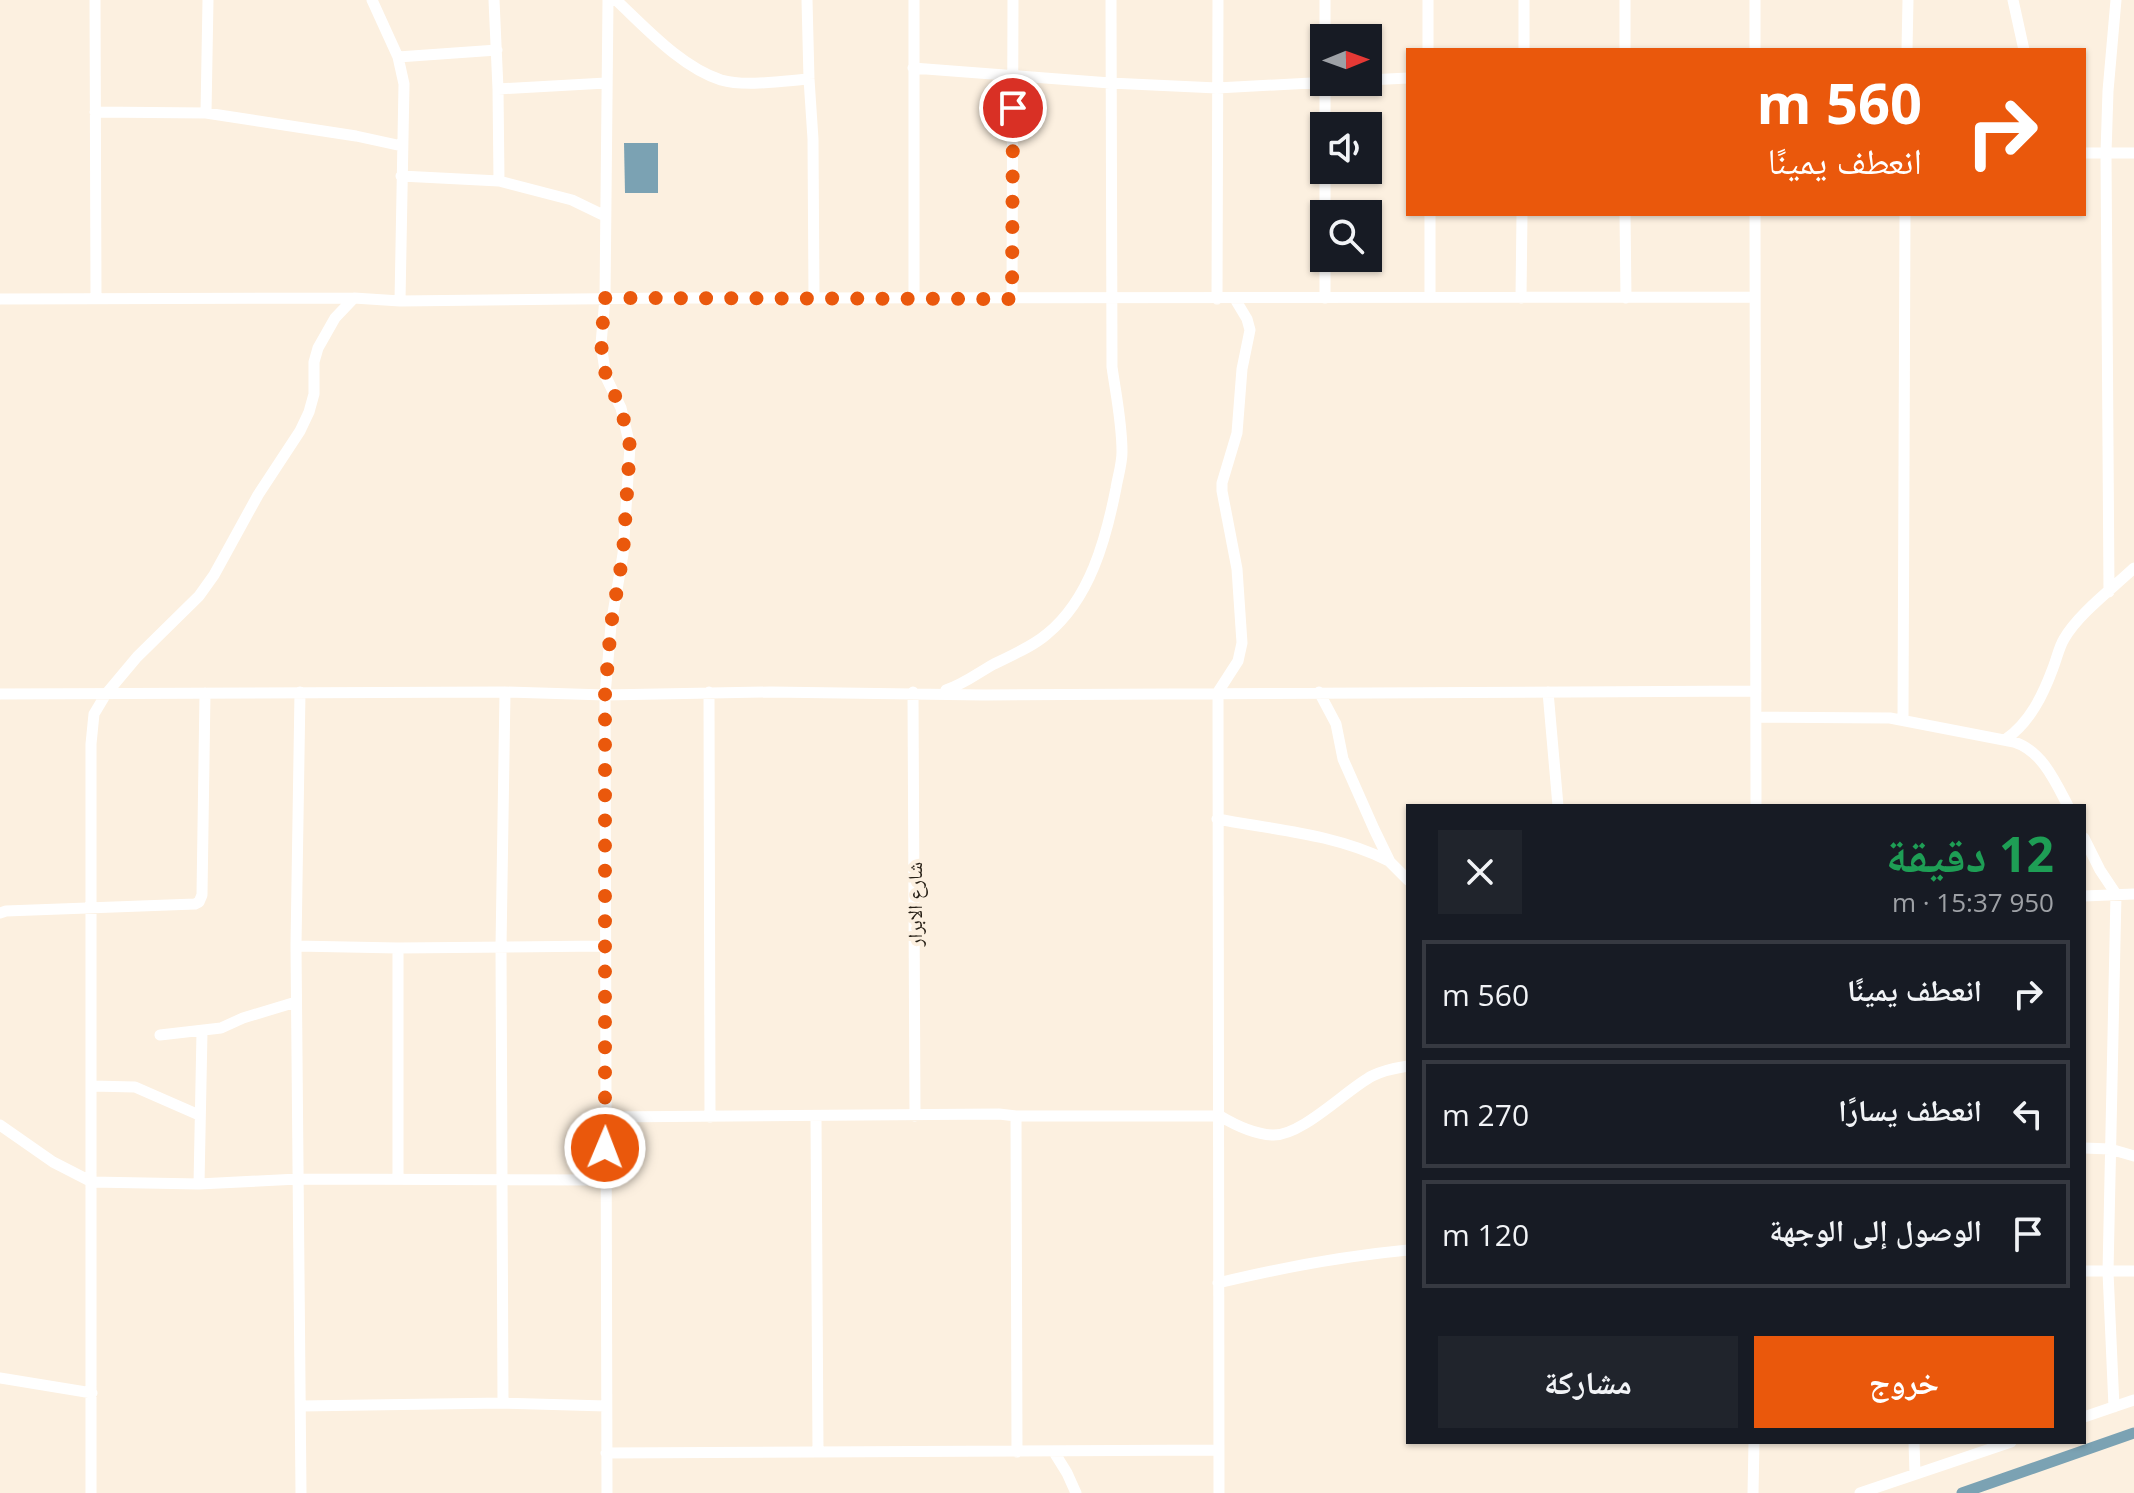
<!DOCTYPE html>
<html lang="ar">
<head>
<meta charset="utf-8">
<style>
  :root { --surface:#171b24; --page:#20242c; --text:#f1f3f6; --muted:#9ea1a6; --line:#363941; --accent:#ea580c }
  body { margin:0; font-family:"Open Sans","Noto Naskh Arabic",sans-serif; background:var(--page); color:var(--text); direction:rtl; height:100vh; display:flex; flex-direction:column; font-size:30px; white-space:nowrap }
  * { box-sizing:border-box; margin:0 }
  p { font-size:26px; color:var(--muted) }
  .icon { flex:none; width:44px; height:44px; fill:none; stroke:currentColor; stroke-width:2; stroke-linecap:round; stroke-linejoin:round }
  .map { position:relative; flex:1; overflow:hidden; direction:ltr }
  .panel { position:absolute; left:1406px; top:804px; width:680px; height:640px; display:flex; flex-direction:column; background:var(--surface); border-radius:0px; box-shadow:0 2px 6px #0004; direction:rtl }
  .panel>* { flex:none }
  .guide { position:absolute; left:1406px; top:48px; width:680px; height:168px; border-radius:0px; box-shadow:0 2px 6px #0004; direction:rtl; background:#ea580c; color:#fff; overflow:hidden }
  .needle { width:52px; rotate:89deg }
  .tools { position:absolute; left:1310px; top:24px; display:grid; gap:16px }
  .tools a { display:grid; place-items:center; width:72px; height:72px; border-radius:0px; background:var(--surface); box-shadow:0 2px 6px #0004; font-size:40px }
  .pin { position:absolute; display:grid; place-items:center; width:68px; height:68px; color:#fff; margin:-34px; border:4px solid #fff; border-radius:50%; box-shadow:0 2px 8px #0007 }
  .me { position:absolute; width:88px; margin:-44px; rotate:1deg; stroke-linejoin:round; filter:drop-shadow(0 0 6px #0008) }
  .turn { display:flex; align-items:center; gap:28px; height:168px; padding:0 32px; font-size:36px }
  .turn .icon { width:104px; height:104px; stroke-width:2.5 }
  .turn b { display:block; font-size:56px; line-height:68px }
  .round { display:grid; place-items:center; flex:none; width:84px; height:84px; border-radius:0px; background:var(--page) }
  .head { display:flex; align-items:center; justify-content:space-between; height:136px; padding:0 32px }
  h1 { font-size:48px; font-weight:700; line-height:60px; color:#1e9e55 }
  .action { display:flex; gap:16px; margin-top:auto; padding:16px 32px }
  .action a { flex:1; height:92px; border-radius:0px; background:var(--accent); color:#fff; font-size:32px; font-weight:700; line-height:92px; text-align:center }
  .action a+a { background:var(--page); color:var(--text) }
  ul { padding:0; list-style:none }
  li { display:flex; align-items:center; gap:24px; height:108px; margin:0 16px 12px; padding:0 16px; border:4px solid var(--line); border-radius:0px }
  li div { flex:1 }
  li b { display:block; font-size:30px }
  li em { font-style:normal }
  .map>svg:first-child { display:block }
  .water { fill:#7ba2b3 }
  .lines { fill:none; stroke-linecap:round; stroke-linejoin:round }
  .canal { stroke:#7ba2b3; stroke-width:11 }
  .minor { stroke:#fff; stroke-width:11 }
  .route { stroke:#ea580c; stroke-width:14; stroke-dasharray:0 25.2 }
  .labels { text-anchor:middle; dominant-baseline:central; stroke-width:8; stroke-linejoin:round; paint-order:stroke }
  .street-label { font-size:20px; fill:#261f15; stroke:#fcf0e0 }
</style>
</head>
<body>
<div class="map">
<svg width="2134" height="1493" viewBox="0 0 2134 1493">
  <rect width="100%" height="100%" fill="#fcf0e0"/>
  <path class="water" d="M624 143H658V193H625Z"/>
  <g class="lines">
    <path class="canal" d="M1962 1493 2134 1433"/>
    <path class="minor" d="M95 0 96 298
      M372 0 398 57 404 84 400 301
      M494 0 498 89 499 181
      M616 0C646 28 681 67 721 80 745 87 783 81 809 79
      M807 0 809 79 813 139 814 298
      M914 0V298
      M1325 0V38
      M1428 0V50
      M1625 0V50
      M2013 0 2024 50
      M1524 50V0
      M1755 50V0
      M1907 50 1908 0
      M398 57 497 50
      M913 68 1110 83 1217 88 1330 82
      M1368 80 1408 78
      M498 89 606 83
      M95 112 206 113 356 136 402 146
      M206 113 208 0
      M1325 126V82
      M2084 153H2134
      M401 176 499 181 572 200 605 216
      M1325 214V170
      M1430 214V296
      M1625 214 1626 298
      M1755 214 1756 806
      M1325 298V258
      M1521 298 1522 214
      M0 299 354 298 400 301 666 298 1755 297
      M1012 299 1013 0
      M1217 299 1218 0
      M2109 592 2106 153 2108 91 2116 0
      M946 690C966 683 976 674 994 664 1012 655 1032 647 1047 634 1090 599 1106 539 1116 488 1118 476 1122 464 1122 452 1122 423 1116 395 1112 367L1111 0
      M300 692 296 946 301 1493
      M709 692 710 1117
      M913 692 915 1116
      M1319 692 1336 724 1343 759 1374 829 1390 862 1408 880
      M1548 692 1558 806
      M0 694 505 692 605 695 770 692 984 695 1756 691
      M1756 717 1890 718 2014 742C2042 751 2055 781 2068 806
      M1903 720 1905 214
      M2006 739C2030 722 2043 695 2053 668 2057 658 2059 647 2064 639 2078 614 2113 588 2134 568
      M1217 819C1276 830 1335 834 1389 861
      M2084 838 2100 870 2116 894 2108 1272 2114 1407
      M2084 896 2134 894
      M0 913 6 911 195 904 199 902 202 895 205 693
      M296 946 398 948 605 946
      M398 948V1179
      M160 1035 221 1028 243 1018 296 1002
      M92 1086 135 1087 199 1115
      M1016 1116 1017 1452
      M606 1117 999 1114 1016 1116H1220C1235 1125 1254 1134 1272 1135 1301 1137 1347 1089 1372 1076 1384 1070 1395 1068 1408 1066
      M816 1117 818 1451
      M0 1125 53 1162 92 1182 199 1184 298 1179 605 1180
      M2084 1148 2110 1149 2134 1156
      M199 1184 202 1032
      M2084 1271H2134
      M1218 1283C1280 1268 1344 1256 1408 1250
      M0 1378 92 1393
      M503 1403 501 947 505 692
      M301 1406 503 1403 606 1406
      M2084 1417 2134 1400
      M1914 1442 1915 1474
      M1054 1452 1067 1473 1076 1493
      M606 1453 1218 1450
      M91 1493V744L94 714 106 694 137 657 199 596 214 575 258 495 300 431 309 412 314 394V362L318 348 335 318 354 298
      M607 1493 605 695 611 625 623 554 630 446 621 408 606 377 601 344 605 298 608 0
      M1219 1493 1218 692 1238 661 1242 643 1237 569 1222 491V483L1237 433 1242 369 1250 330 1247 319 1235 299
      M1753 1493 1754 1442
      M1860 1493 2011 1442"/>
  </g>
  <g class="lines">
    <path class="route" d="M605 1148V695L611 625 623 554 630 446 621 408 606 377 601 344 605 298 1012 299 1013 108"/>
  </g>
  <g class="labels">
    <g class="street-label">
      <text transform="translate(914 904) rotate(-90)">شارع الابرار</text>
    </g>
  </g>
</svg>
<div class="tools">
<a><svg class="needle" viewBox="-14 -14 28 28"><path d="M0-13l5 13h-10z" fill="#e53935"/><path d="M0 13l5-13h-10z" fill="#9ea1a6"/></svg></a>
<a><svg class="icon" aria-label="sound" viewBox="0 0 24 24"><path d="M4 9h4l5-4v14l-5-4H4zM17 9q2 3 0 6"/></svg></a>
<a><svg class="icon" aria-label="search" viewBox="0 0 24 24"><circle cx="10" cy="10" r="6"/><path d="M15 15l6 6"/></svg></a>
</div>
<div class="pin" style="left:1013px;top:108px;background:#d93025"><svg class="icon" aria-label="arrive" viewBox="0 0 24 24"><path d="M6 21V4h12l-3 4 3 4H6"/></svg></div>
<svg class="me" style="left:605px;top:1148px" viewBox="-20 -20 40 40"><circle r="17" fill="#ea580c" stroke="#fff" stroke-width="3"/><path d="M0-11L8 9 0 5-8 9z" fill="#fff"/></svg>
<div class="guide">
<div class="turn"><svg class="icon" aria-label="right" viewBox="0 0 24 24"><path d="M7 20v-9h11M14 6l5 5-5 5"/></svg><div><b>560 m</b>انعطف يمينًا</div></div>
</div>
<section class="panel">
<div class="head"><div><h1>12 دقيقة</h1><p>950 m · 15:37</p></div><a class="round"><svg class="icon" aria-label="close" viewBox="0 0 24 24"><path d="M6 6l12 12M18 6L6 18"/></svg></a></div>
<ul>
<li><svg class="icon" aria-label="right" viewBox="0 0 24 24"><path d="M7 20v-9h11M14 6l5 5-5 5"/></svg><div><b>انعطف يمينًا</b></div><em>560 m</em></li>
<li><svg class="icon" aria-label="left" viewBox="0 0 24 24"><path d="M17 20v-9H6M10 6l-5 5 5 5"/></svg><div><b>انعطف يسارًا</b></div><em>270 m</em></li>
<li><svg class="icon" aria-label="arrive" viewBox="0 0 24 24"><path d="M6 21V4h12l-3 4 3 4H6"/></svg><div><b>الوصول إلى الوجهة</b></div><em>120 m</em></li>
</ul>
<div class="action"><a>خروج</a><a>مشاركة</a></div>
</section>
</div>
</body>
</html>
